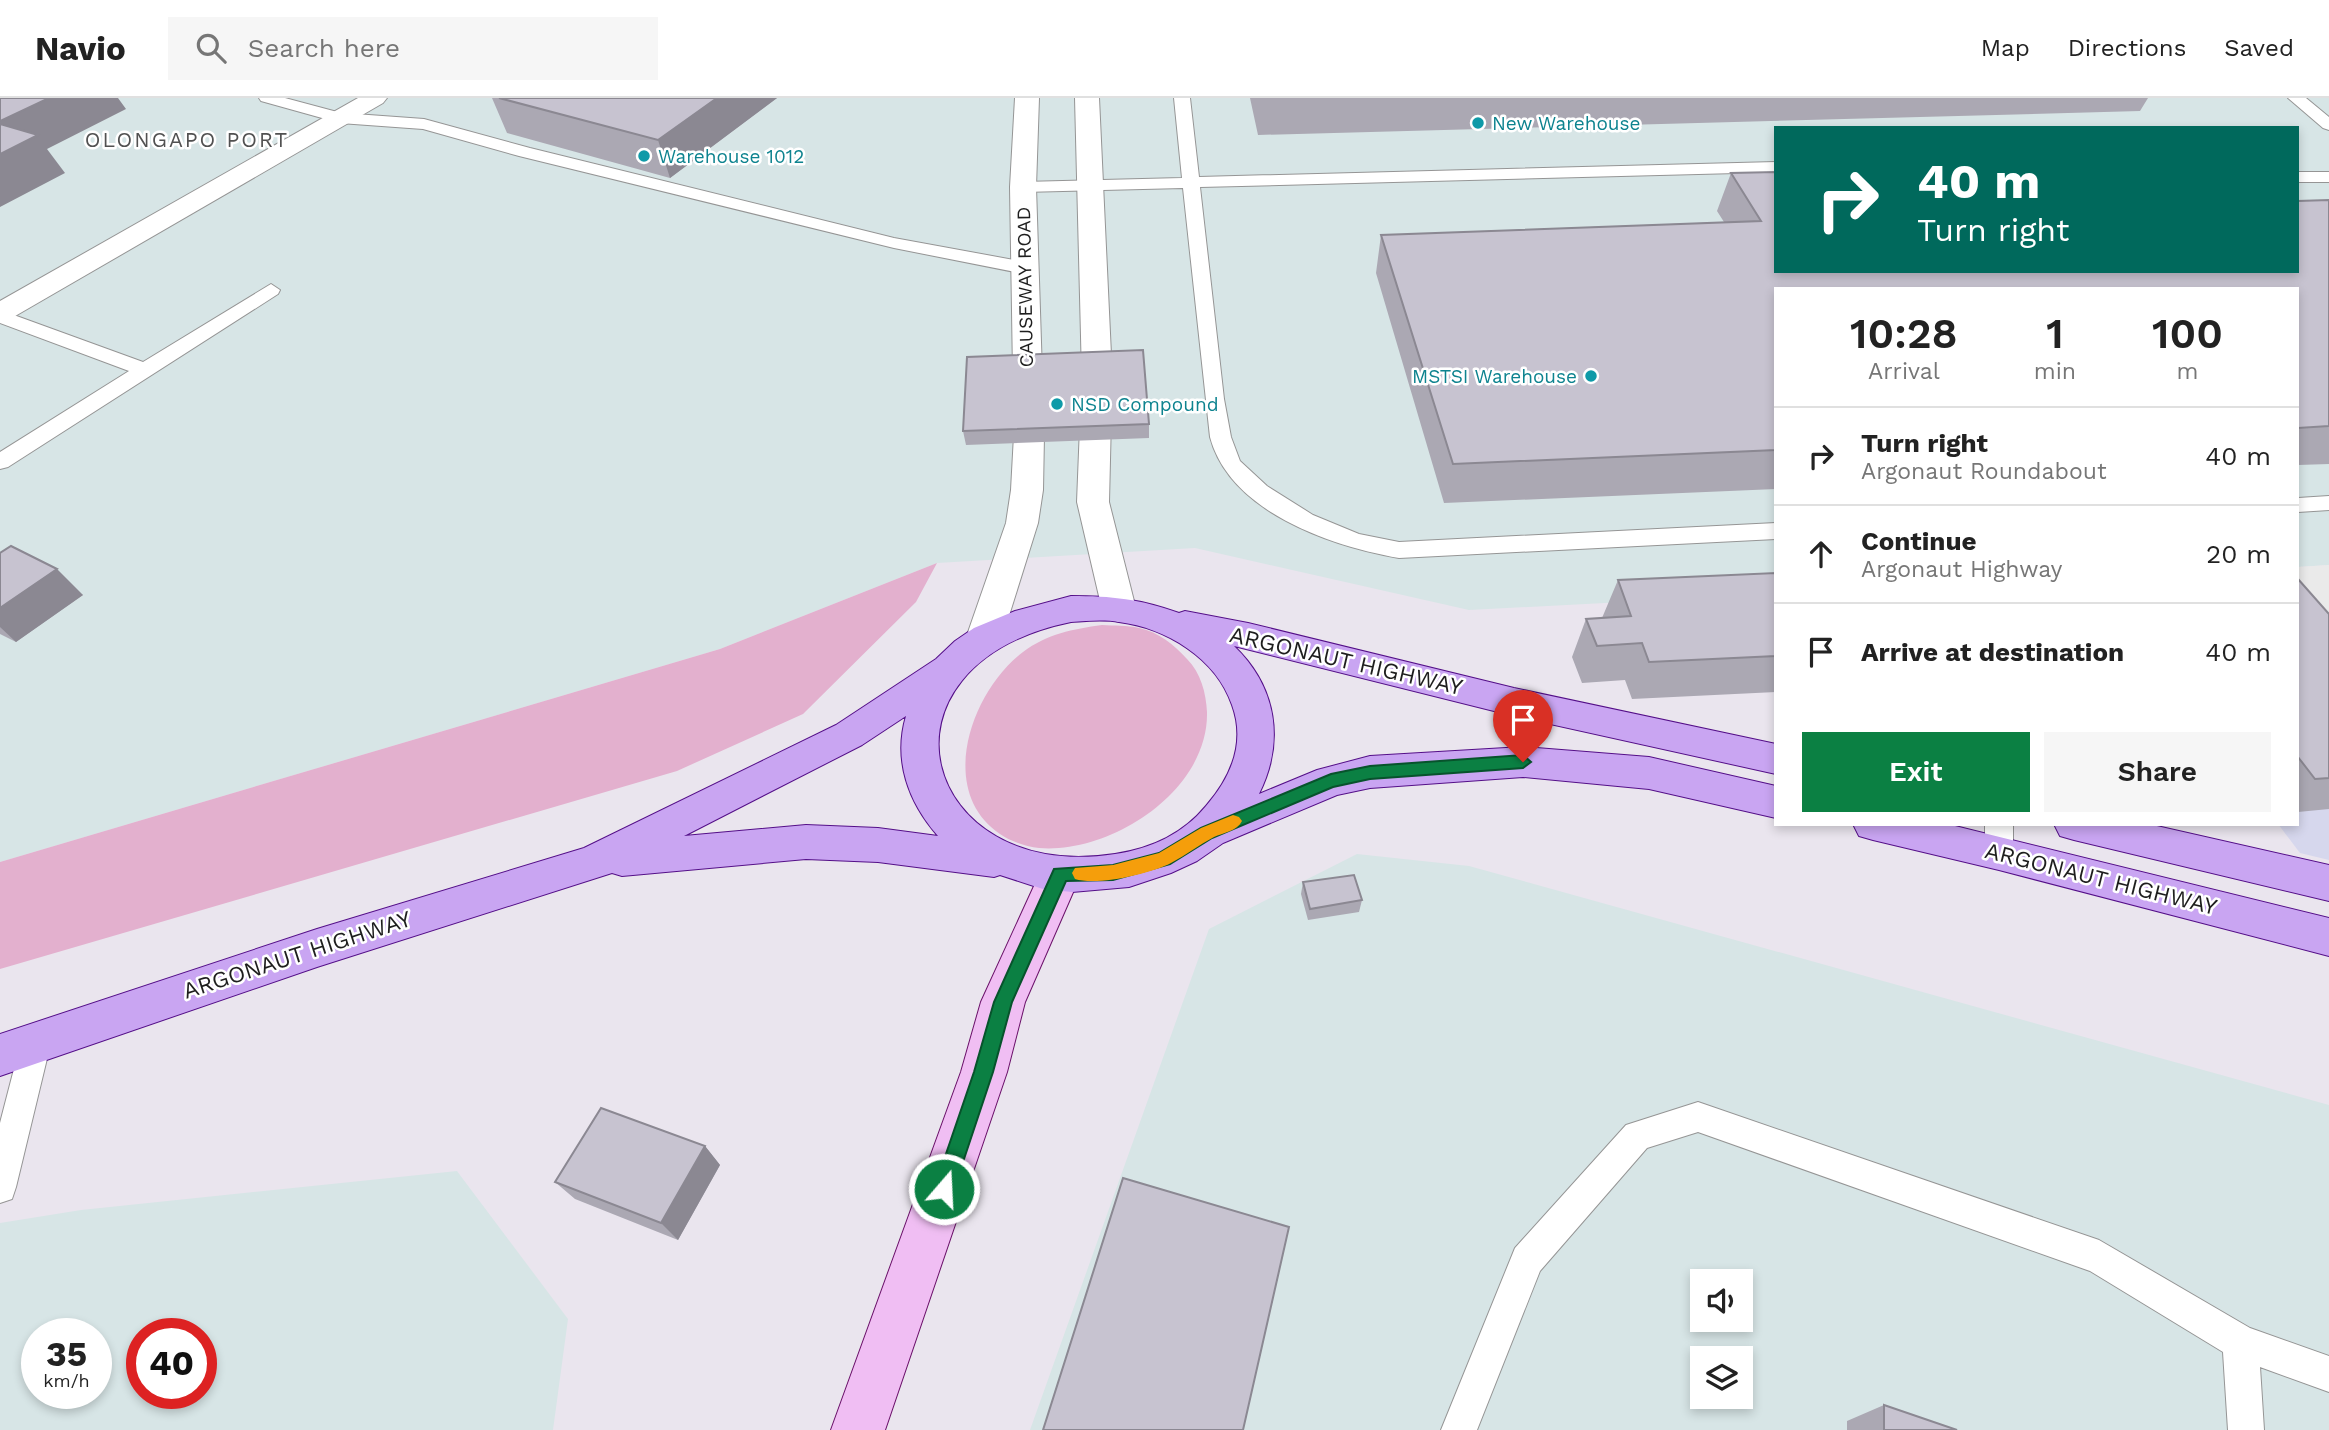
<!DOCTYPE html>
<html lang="en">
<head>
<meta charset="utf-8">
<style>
  :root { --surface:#fff; --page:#f6f6f6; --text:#222; --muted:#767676; --line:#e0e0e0; --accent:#0b8043 }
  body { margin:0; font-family:"Work Sans",sans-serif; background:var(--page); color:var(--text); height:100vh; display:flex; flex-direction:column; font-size:26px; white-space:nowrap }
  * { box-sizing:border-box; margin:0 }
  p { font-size:23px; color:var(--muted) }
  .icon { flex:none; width:38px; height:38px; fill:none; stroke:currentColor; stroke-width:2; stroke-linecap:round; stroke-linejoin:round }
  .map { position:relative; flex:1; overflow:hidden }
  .drawer { position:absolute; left:1774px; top:189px; width:525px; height:539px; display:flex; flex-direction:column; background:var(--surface); border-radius:0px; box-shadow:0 4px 10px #0003 }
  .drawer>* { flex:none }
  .banner { position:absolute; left:1774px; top:28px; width:525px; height:147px; border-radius:0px; box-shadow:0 4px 10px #0003; background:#00695c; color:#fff; overflow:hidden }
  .buttons { position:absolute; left:1690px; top:1171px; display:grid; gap:14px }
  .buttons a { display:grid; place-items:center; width:63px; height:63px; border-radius:0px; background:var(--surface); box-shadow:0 4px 10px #0003; font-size:35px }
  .speed { position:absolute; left:21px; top:1220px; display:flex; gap:14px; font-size:35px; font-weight:700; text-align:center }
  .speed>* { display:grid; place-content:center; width:91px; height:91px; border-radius:50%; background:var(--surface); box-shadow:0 4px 10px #0003; line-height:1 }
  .speed small { font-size:18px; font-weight:400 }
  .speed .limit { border:10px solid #d22; background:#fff; color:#111 }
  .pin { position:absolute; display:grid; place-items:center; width:60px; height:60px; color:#fff; margin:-72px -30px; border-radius:50% 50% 50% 0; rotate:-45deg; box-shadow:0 0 7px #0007 }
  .pin .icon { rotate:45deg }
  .me { position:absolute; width:77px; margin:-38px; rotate:19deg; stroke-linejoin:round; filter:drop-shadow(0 0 5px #0008) }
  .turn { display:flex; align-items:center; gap:24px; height:147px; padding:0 28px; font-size:32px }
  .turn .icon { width:91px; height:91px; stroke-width:2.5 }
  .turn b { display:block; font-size:49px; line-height:60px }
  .eta { display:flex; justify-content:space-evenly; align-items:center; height:119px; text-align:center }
  .eta b { font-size:42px; font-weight:600; line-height:49px }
  .button { display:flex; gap:14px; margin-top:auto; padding:14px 28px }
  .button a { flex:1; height:80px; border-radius:0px; background:var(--accent); color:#fff; font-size:28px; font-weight:600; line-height:80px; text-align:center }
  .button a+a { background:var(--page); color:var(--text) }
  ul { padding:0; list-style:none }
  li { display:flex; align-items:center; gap:21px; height:98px; padding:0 28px; border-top:2px solid var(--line) }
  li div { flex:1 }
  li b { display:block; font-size:26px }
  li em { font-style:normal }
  header { display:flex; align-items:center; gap:42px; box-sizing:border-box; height:98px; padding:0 35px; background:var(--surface); border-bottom:2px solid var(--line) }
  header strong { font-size:33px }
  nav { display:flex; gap:38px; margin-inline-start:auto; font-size:24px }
  .search { width:490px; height:63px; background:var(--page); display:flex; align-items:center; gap:18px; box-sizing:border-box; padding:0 24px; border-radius:0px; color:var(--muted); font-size:26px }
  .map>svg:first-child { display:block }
  .commercial { fill:#d6d7ed }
  .industrial { fill:#d7e5e6; fill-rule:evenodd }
  .grass { fill:#e3b0ce }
  .parking { fill:#eaeaea }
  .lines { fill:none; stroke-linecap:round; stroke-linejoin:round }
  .lane-casing { stroke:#959595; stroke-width:2 }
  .street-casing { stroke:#959595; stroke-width:2 }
  .secondary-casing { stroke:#6a1069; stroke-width:2 }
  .primary-casing { stroke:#540f88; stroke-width:2 }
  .lane { fill:#fff; fill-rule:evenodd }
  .street { fill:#fff; fill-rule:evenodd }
  .secondary { fill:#f0bef3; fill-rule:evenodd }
  .primary { fill:#c9a5f2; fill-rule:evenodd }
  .wall { fill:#aba8b3 }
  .shaded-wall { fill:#8b8892 }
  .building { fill:#c7c3d0; stroke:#8b8892; stroke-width:2 }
  .route { fill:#0b8043; stroke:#07532c; stroke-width:2 }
  .slow { fill:#f59e0b }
  .culture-dot { fill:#0f9aa8; stroke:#fff; stroke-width:2.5 }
  .labels { text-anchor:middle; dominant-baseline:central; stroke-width:5; stroke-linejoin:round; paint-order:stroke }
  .far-culture-label { font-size:19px; fill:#0d838f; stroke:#fff; text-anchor:start }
  .far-street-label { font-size:19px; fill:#1e1e1e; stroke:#fff }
  .far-neighbourhood-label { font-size:21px; letter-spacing:2px; fill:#515151; stroke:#fff }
  .street-label { font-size:23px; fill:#1e1e1e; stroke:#fff }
</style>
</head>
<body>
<header>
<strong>Navio</strong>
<div class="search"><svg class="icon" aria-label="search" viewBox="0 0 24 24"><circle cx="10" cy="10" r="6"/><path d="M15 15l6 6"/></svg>Search here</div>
<nav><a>Map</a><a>Directions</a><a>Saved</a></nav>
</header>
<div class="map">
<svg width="2329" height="1332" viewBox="0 0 2329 1332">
  <rect width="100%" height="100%" fill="#eae5ee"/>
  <path class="commercial" d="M2298 556 2329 593V762L2300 755 2278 726H2298Z"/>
  <path class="industrial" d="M0 0H2329V467L2298 469V191H1776V496L1469 512 1195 450 937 465 720 551 0 764ZM1776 30H2298V173H1776Z
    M1357 756 1469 768 2329 1007V1332H1030L1209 831ZM1703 1183H1741V1222H1703ZM1703 1260H1741V1298H1703Z
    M457 1073 568 1221 553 1332H0V1125L81 1112ZM37 1236H96V1295H37ZM142 1236H201V1295H142Z"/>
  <path class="grass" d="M937 465 916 504 803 616 677 673 0 871V764L720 551Z
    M1102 527C1114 528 1127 527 1139 530 1159 534 1174 547 1187 561 1201 575 1206 595 1207 614 1209 692 1112 756 1039 750 1026 749 1010 743 1000 736 936 693 971 593 1023 554 1047 536 1073 531 1102 527Z"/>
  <path class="parking" d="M2329 467V593L2298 556V469Z"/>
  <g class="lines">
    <g class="lane-casing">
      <path id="lane" d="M259 0H285L341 15 424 21 530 50 894 140 1025 164 1034 170 1025 176 894 150 519 58 423 31 340 25 261 3Z
        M1174 0H1190L1199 79 1776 64V74L1200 89 1224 301 1231 339 1240 363 1267 388 1313 417 1359 436 1399 444 1776 425V441L1399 460C1331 448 1230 414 1210 339L1183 90 1023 94 1014 89 1023 84 1182 80Z
        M2288 0H2306L2329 19V32L2323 30Z
        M2298 74H2329V84H2298Z
        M271 186 280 192 278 196 8 369 0 371V354L129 273 0 225V212L143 264Z
        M2329 398V412L2298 414V400Z
        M1985 726H2013V755L2009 763 1999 767 1989 763 1985 755Z
        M36 930 47 934 51 944 16 1089 12 1101 0 1105V1025L21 944 25 934Z
        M1698 1004 2099 1142 2250 1230 2329 1258V1294L2260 1269 2264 1332H2228L2223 1254 2090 1173 1698 1034 1647 1050 1540 1173 1477 1332H1441L1515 1150 1626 1027Z"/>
    </g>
    <g class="street-casing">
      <path id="street" d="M358 0H387L383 5 10 221 0 223V203Z
        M1015 0H1039L1036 89 1044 337 1043 392 1038 425 1002 540 997 549 984 553 971 549 966 540 1006 425 1011 392 1014 337 1010 89Z
        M1075 0H1099L1112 278 1109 404 1136 511 1131 520 1119 524 1107 520 1102 511 1077 404 1082 278Z"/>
    </g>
    <g class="secondary-casing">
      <path id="secondary" d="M1060 759 1075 764 1081 776 1025 904 1007 974 885 1332H831L961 974 981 904 1045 764Z"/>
    </g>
    <g class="primary-casing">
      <path id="primary" d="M1071 498C1112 498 1140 501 1179 515L1185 513 1248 525 1514 590 1776 646V676L1514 618 1234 548C1277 589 1285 644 1259 696L1317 672 1370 658 1523 649 1649 659 1776 688V720L1649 691 1523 679 1370 690 1337 697 1223 745 1197 763 1171 775 1129 789 1072 794 1043 791 1000 777 994 779 878 764 806 761 622 778 612 775 317 869 0 978V936L317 831 584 750 836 627 936 561 955 543 974 530 1015 513ZM1071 524C1087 523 1103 521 1119 524 1166 530 1216 560 1232 607 1246 645 1231 679 1206 708 1183 736 1150 751 1115 756 921 786 860 568 1071 524ZM906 618C893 662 908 704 938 738L878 730 806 727 684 738 862 647Z
        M1853 726H1947L2329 820V858L1999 772 1873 742 1859 738Z
        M2054 726H2148L2329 767V803L2074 742 2060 738Z"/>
    </g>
    <use href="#lane" class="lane"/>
    <use href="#street" class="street"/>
    <use href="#secondary" class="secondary"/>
    <use href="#primary" class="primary"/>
  </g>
  <path class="wall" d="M492 0H777L670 80 507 35Z
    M1250 0H2148L2140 13 1258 37Z
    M1776 74V173L2329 102V366L2298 367V191H1776V391L1444 405 1376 175 1381 137 1724 124 1717 113 1731 75Z
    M1149 326V340L966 347 963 333Z
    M0 455 83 497 16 544 0 536Z
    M1776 475V594L1632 601 1625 582 1582 585 1572 559 1586 521 1602 520 1618 482Z
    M2298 481 2329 516V711L2298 714Z
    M1303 784 1362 802 1359 814 1308 822 1301 796Z
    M705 1048 720 1067 678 1142 575 1101 555 1084Z
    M1884 1307 1957 1332H1847V1323Z"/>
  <path class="shaded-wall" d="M49 0H118L126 11 47 51 65 75 0 109V23Z
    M717 0H777L670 80 658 42Z
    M57 471 83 497 16 544 0 529V510Z
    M705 1048 720 1067 678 1142 661 1125Z"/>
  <path class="building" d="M0 0H49L0 23Z
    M499 0H717L658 42Z
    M0 26 38 37 0 56Z
    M1776 74V173H2298V103L2329 102V328L2298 330V191H1776V352L1453 366 1381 137 1761 123 1731 75Z
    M1143 252 1149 326 963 333 967 259Z
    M11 448 57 471 0 510V455Z
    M1776 475V558L1649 564 1642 545 1597 548 1586 521 1631 518 1618 482Z
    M2298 481 2329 516V680L2315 681 2298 659Z
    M1354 777 1362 802 1310 811 1303 784Z
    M601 1010 705 1048 661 1125 555 1084Z
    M1123 1080 1289 1129 1243 1332H1043Z
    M1884 1307 1957 1332H1884Z"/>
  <path class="route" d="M1523 657 1531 664 1523 670 1370 681 1333 689 1212 740 1170 766 1113 782 1066 783 1012 904 993 974 954 1091 951 1098 944 1101 937 1098 934 1091 974 974 994 904 1054 771 1113 767 1159 755 1201 730 1331 676 1370 668Z"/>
  <path class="slow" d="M1233 717 1239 719 1242 723C1237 733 1223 735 1214 739 1199 747 1186 757 1171 765 1150 776 1097 788 1075 781L1072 775 1075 770 1113 767 1159 755 1201 730Z"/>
  <g class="culture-dot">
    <circle cx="1478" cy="25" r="7"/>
    <circle cx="644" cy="58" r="7"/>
    <circle cx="1591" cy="278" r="7"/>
    <circle cx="1057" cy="306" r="7"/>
  </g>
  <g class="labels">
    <g class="far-culture-label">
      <text x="1492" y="25">New Warehouse</text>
      <text x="658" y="58">Warehouse 1012</text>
      <text x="1577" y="278" text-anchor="end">MSTSI Warehouse</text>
      <text x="1071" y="306">NSD Compound</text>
    </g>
    <g class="far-street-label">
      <text transform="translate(1025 189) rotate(-91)">CAUSEWAY ROAD</text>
    </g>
    <g class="far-neighbourhood-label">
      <text x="187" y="41">OLONGAPO PORT</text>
    </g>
    <g class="street-label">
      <text transform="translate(1346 563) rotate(13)">ARGONAUT HIGHWAY</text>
      <text transform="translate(2101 781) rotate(14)">ARGONAUT HIGHWAY</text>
      <text transform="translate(297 857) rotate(-18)">ARGONAUT HIGHWAY</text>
    </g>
  </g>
</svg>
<div class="buttons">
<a><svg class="icon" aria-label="sound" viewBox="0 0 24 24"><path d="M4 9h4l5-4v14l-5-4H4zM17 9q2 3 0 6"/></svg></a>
<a><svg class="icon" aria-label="layers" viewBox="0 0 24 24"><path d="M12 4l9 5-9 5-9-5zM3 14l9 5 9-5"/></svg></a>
</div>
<div class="speed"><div>35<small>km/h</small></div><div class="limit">40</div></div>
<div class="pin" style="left:1523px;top:664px;background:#d93025"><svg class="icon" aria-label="arrive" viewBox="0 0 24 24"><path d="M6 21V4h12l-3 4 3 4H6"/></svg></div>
<svg class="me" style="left:944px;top:1091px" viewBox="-20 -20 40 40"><circle r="17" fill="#0b8043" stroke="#fff" stroke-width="3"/><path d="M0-11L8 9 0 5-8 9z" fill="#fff"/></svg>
<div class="banner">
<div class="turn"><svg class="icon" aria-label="right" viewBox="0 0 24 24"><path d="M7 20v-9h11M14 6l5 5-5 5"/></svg><div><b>40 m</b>Turn right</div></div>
</div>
<section class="drawer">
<div class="eta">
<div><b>10:28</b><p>Arrival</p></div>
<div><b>1</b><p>min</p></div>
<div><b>100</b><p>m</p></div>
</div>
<ul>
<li><svg class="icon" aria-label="right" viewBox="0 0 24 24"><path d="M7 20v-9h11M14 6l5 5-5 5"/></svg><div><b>Turn right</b><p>Argonaut Roundabout</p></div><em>40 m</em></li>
<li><svg class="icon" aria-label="ahead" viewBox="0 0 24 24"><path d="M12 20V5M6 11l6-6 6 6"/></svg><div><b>Continue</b><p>Argonaut Highway</p></div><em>20 m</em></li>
<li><svg class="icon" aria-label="arrive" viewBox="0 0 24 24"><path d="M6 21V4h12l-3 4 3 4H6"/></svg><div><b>Arrive at destination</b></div><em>40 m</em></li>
</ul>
<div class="button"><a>Exit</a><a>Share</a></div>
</section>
</div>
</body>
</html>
